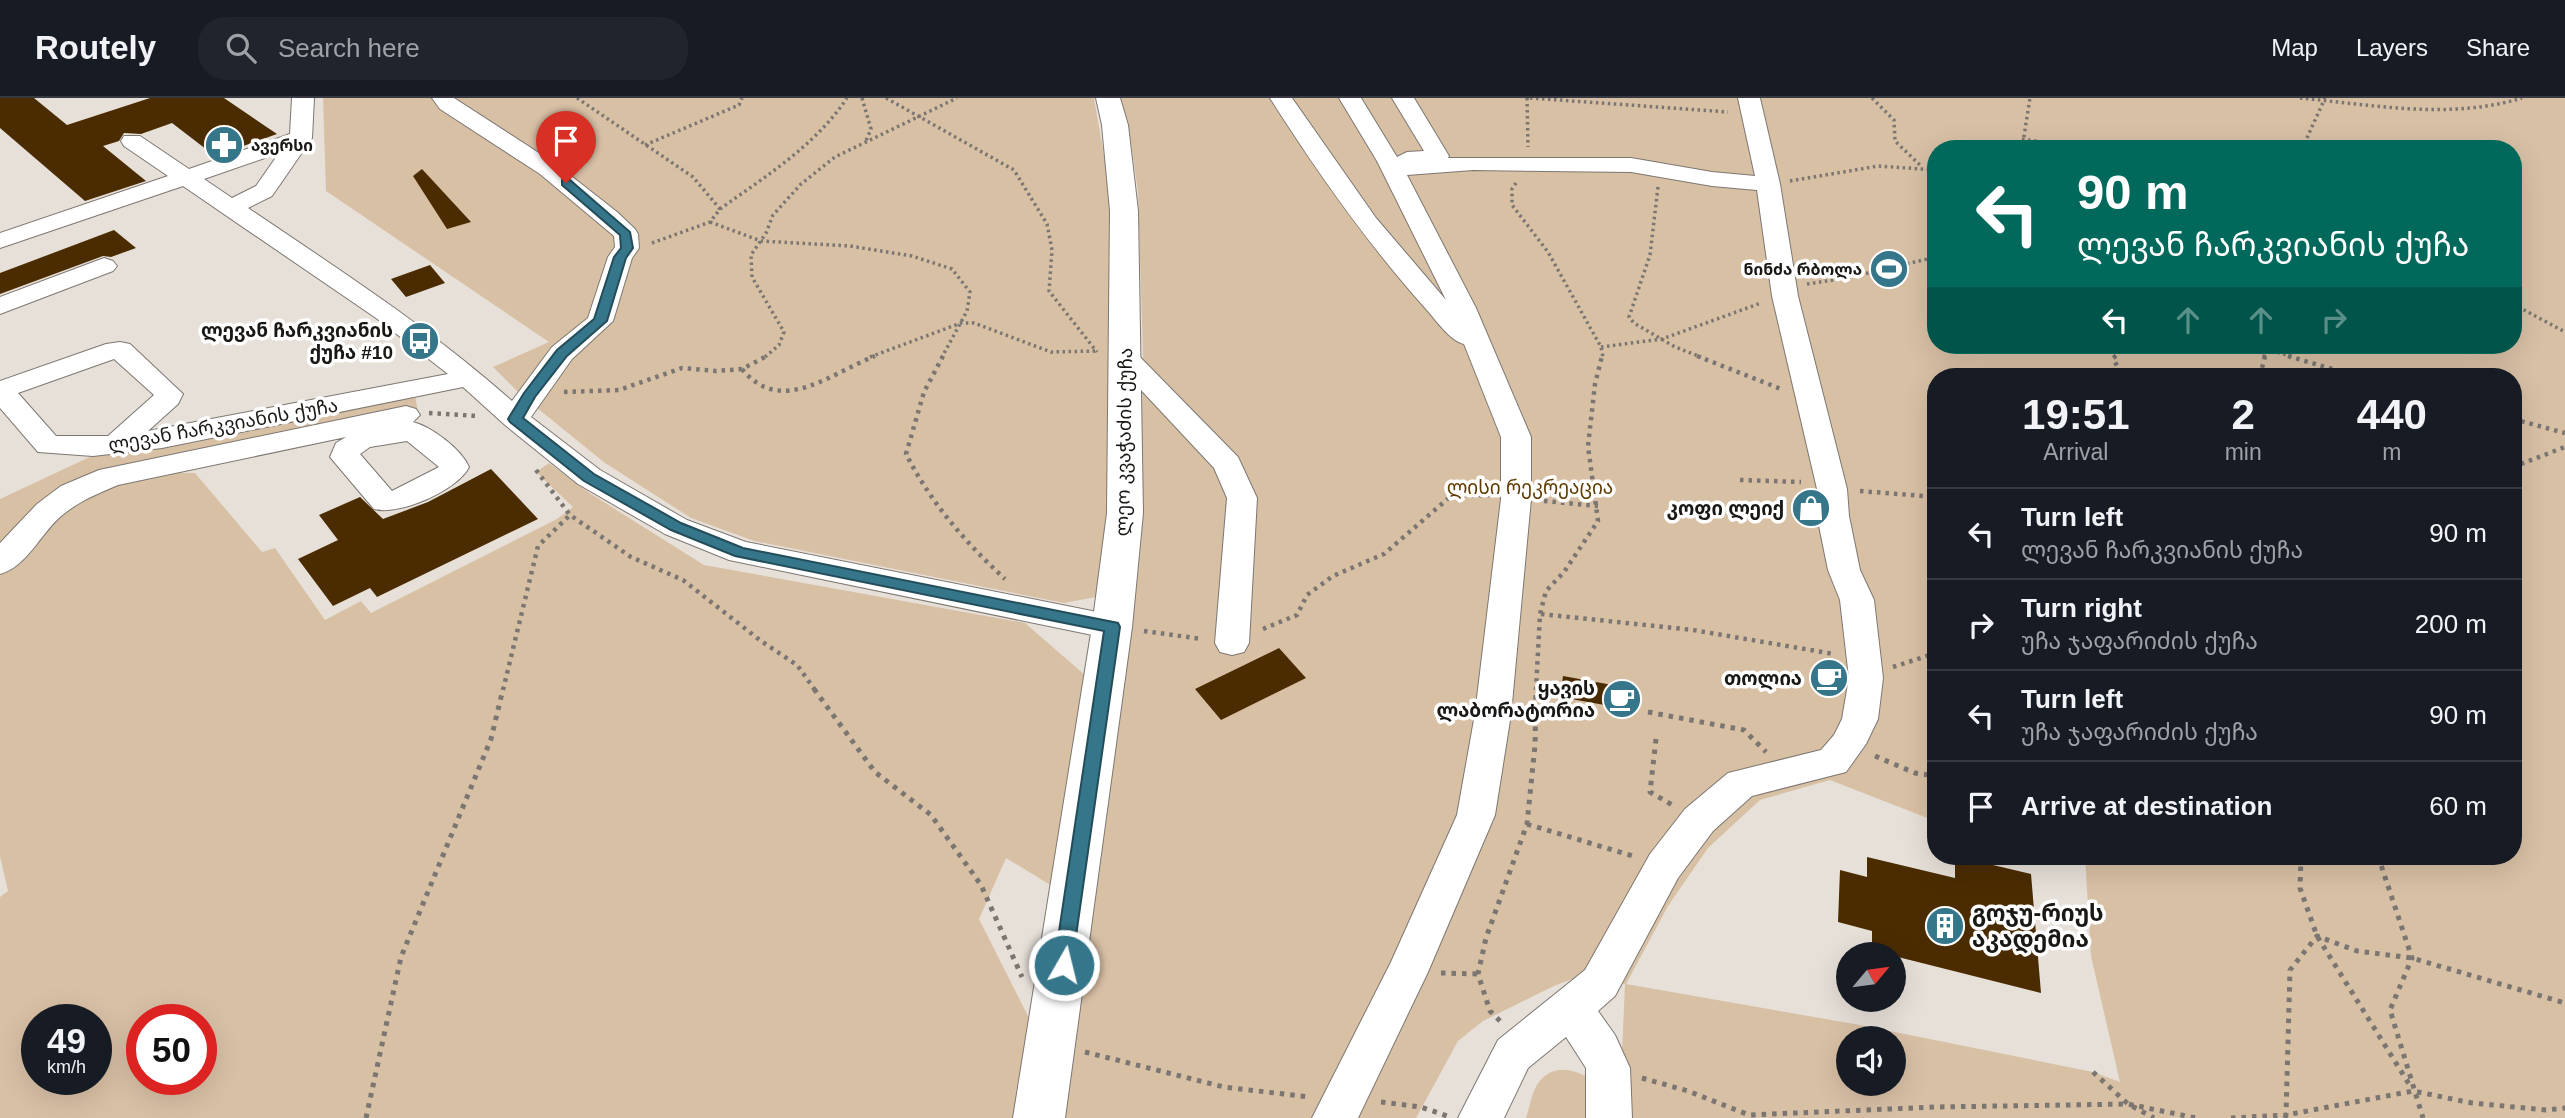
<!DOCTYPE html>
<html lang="en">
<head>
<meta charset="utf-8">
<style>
  :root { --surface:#171b24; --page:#20242c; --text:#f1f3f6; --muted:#9ea1a6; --line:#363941 }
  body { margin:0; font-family:Arial,"Noto Sans Georgian",sans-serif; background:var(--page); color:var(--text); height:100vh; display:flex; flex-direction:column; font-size:26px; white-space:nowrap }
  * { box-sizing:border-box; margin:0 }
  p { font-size:23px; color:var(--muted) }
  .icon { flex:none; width:38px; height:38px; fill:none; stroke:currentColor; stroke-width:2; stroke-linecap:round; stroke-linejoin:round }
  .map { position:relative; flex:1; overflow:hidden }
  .panel { position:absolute; left:1927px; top:270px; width:595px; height:497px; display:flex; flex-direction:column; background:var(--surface); border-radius:28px; box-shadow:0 7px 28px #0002 }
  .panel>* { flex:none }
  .banner { position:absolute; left:1927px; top:42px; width:595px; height:214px; border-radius:28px; box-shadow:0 7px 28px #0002; background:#00695c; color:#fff; overflow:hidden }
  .needle { width:46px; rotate:61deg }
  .fabs { position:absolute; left:1836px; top:844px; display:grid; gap:14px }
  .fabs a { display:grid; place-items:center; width:70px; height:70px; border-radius:50%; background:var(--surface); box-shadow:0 7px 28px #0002; font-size:35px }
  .speed { position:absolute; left:21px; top:906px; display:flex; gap:14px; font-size:35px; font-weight:700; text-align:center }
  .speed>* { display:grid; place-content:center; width:91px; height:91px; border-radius:50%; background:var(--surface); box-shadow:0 7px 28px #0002; line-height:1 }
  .speed small { font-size:18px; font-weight:400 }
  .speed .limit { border:10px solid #d22; background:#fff; color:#111 }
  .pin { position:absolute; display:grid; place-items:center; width:60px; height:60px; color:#fff; margin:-72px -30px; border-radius:50% 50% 50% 0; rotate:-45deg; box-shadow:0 0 7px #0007 }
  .pin .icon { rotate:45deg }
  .me { position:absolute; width:77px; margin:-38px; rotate:8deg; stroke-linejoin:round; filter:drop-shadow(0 0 5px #0008) }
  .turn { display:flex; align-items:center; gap:24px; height:147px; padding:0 35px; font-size:32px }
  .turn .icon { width:91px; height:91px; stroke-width:2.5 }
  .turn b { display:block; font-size:49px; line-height:60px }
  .lanes { display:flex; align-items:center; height:66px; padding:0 35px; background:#0003; justify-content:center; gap:35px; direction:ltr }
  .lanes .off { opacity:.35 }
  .eta { display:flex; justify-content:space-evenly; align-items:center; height:119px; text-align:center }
  .eta b { font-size:42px; font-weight:600; line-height:49px }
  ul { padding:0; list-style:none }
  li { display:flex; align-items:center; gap:21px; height:91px; padding:0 35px; border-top:2px solid var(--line) }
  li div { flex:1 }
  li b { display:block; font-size:26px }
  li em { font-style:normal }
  header { display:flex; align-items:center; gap:42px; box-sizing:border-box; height:98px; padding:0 35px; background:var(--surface); border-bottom:2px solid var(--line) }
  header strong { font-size:33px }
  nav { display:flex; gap:38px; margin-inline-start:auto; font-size:24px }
  .search { width:490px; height:63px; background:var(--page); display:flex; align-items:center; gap:18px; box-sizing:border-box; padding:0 24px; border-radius:28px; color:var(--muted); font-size:26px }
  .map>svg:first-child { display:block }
  .green { fill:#d8c0a5; fill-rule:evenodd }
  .building { fill:#4b2c00 }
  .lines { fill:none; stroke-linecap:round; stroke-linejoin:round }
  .minor-casing { stroke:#7d7771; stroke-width:2 }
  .major-casing { stroke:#7d7771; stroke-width:2 }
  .path-far2 { stroke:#7b7671; stroke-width:3.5; stroke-dasharray:2.5 3.5; stroke-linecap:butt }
  .path-far1 { stroke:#7b7671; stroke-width:4.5; stroke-dasharray:3.5 5; stroke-linecap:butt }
  .path { stroke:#7b7671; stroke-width:5; stroke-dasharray:4.5 6; stroke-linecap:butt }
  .minor { fill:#fff; fill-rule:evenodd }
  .major { fill:#fff; fill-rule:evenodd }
  .route { fill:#36768a; stroke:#234d5a; stroke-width:2 }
  .labels { text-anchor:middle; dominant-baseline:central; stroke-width:7; stroke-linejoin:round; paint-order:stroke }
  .far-poi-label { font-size:16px; font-weight:bold; fill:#1a1815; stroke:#fff; text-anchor:start }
  .poi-label { font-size:19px; font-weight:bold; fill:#1a1815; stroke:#fff; text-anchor:end }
  .street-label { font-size:19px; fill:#1a1815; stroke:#fff }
  .park-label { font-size:19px; fill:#603c02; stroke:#fff }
  .near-poi-label { font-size:23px; font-weight:bold; fill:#1a1815; stroke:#fff; text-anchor:start }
</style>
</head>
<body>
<header>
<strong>Routely</strong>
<div class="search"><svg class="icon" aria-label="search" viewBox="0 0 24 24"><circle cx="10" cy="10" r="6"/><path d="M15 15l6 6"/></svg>Search here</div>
<nav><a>Map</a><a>Layers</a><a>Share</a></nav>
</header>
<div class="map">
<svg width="2565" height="1020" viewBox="0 0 2565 1020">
  <rect width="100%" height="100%" fill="#e7e0d9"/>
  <path class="green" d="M323 0H1094L1109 87 1112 415 1101 498 1064 505 754 443 691 420 605 365 521 297 493 269 549 244 326 93Z
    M1120 0H2565V1020H1526C1530 1009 1532 992 1539 984 1562 955 1599 985 1620 1000L1625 886 1587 876 1556 887 1483 923 1458 943 1416 1020H1057L1140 416 1143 257 1138 94 1129 31ZM1936 51H2513V247H1936ZM1936 278H2513V758H2130V765L2110 758H2085L2091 858 2120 984 2093 974 1860 927 1626 886 1668 808 1708 750 1760 702 1830 682 1935 723ZM1848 940H1894V985H1848Z
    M415 297 418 314 113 374 195 375 262 454 275 450 325 522 361 503 371 515 557 421 573 409 536 374 549 365 591 396 704 467 1025 525 1094 585 1057 791 1006 760 979 821 1032 926 1012 1020H0V799L8 793 0 758V401L94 357 191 345ZM37 922H96V982H37ZM142 922H201V982H142Z"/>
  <path class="building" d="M0 0H34L67 27 150 0H224L277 36 215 58 172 25 141 36 124 35 119 43 103 48 146 83 85 103 0 30Z
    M422 71 471 124 447 131 413 78Z
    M114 132 136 150 111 159 103 158 0 196V175Z
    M430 167 445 185 406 199 391 181Z
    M491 371 538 421 377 499 370 490 333 508 298 461 338 442 319 417 360 399 383 421 428 404Z
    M1279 550 1306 580 1221 622 1195 591Z
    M1563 578 1640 592 1638 613 1560 599Z
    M1955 758 2031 776 2041 895 1894 858V856L1872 853V833L1838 824 1840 772 1867 779V759L1955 780Z"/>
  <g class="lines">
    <g class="minor-casing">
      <path id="minor" d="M292 0H314L312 40 272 98 248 110C338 171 430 230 512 303L552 249 588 220 608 159 615 149 614 138 540 76 440 11 432 0H454L556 66 617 114 635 131 638 136 639 150 632 160 613 223 572 261 531 319 600 372 687 422 746 444 1112 517 1124 520 1129 529 1124 538 1112 541 729 462 665 436 578 386 505 327 463 289 162 350 93 358 38 354 0 310V283L106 246 120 244 130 246 183 296 178 306 148 333 448 276 376 220 183 88 0 150V135L168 78 124 48 121 43 124 38H140L189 71 290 36ZM279 55 256 88 232 100 204 81ZM114 261 154 297 108 338H56L18 295Z
        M1270 0H1292L1376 120 1446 202 1377 63 1339 0H1361L1397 59 1407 54 1424 53 1392 0H1414L1449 58 1448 60H1631L1712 74 1755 78 1738 0H1760L1780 86 1798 198 1847 391 1849 418 1860 472 1874 502 1883 580 1878 621 1866 646 1846 674 1752 698 1713 733 1678 780 1615 898 1598 913 1615 937 1630 970 1632 1020H1586V970L1566 939 1528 970 1504 1020H1458L1498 942 1585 872 1650 756 1685 711 1728 675 1821 652 1834 637 1842 621 1849 580 1840 502 1828 472 1817 418V391L1772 198 1757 92 1712 88 1631 74 1473 72 1407 77 1476 210 1531 339V401L1511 616 1495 717 1428 874 1358 1020H1312L1391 864 1457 717 1475 616 1501 401V339L1464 246C1450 243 1436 222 1426 211 1367 145 1317 74 1270 0Z
        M104 160 113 163 117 168 113 173 0 216V199Z
        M1126 253 1136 255 1238 359 1257 400 1249 545 1244 554 1232 557 1220 554 1215 545 1227 400 1214 370 1112 261 1116 255Z
        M406 308 416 311 420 317 413 324C432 329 461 351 469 369 458 392 399 418 374 411L330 359 336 345 346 339 118 387C97 396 77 404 60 419 40 437 26 469 0 476V445L37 406 61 388 99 372ZM407 343 439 369 392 393 360 356 370 349Z"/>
    </g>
    <g class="major-casing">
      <path id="major" d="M1096 0H1120L1128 27 1138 113 1143 415 1132 529 1065 1020H1013L1092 529 1107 415 1110 113 1102 27Z"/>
    </g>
    <path class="path-far2" d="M577 0 693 79 720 111
      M862 0 871 31 865 45
      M886 0 1014 72 1047 126 1052 152 1049 193 1097 254
      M1527 0 1528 49
      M1530 0 1728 14
      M1872 0 1894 22 1895 43 1922 69
      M2300 0C2374 7 2450 22 2522 0
      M2022 41 2090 51
      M645 47 739 7 742 0
      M2022 51 2030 0
      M2302 51 2325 0
      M1790 83 1878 68 1936 72
      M1516 85 1512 91V107L1548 154 1601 249 1603 259
      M1658 89 1650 157 1629 219 1634 225 1675 249 1701 259
      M710 124 761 143 850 148 912 158 952 171 970 194 967 213 942 259
      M652 145 710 124 720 111C766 78 815 48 847 0
      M1807 186 1847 180 1936 159
      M2513 206 2565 234
      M1601 249 1662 241 1761 205
      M2266 251 2294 259
      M765 259 779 247 784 234 752 179 751 157 766 135 773 117 801 86 835 59 957 0
      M870 259 961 225H974L1051 254 1095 253
      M2114 259 2128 247
      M2264 259 2267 247"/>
    <path class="path-far1" d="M943 258 924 294 906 356C931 405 965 444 1005 481
      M1697 258 1781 291
      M2116 258 2113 260 2122 278
      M2288 258 2356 278
      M742 271C781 319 831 275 875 258
      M2260 278 2265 258
      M564 294 619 292 682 270 716 273 742 271 767 258
      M429 315 477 318
      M2513 321 2565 335
      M2513 369 2565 349
      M536 372 570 417 631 459 683 482 761 543 797 567 815 592
      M1740 382 1801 384
      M1860 393 1936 399
      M1544 403 1598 408
      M1541 516 1693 532 1834 556
      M1263 531 1297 517 1307 497 1333 478 1384 456 1451 398 1490 397
      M1144 533 1202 541
      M1893 569 1936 555
      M503 592 538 448 570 417
      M1536 592 1540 516 1546 493 1564 474 1598 423 1588 348 1595 286 1602 258"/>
    <path class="path" d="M814 591 875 674 931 717 981 787 1022 879
      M1648 614 1744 632 1766 654
      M1656 641 1650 694 1674 708
      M1875 658 1915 675 1936 678
      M1527 726 1636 759
      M2301 758 2300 790 2317 838 2409 986
      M2378 758 2412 860 2390 912 2423 1020
      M1441 875 1478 876
      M1500 923 1490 913 1478 876 1486 840 1527 726 1535 647 1536 591
      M1085 954 1224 989 1309 999
      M2093 974 2128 1006 2154 1020
      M1642 980 1688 993 1749 1017 1936 1009 2128 1006 2196 1020
      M1381 1004 1421 1009 1447 1018
      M366 1020 401 859 491 641 503 591
      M2231 1020 2286 1017 2290 872 2317 838 2357 853 2412 860 2565 905
      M2285 1020 2286 1017 2413 993 2472 1005 2546 1012 2565 1010"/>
    <use href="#minor" class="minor"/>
    <use href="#major" class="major"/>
  </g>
  <path class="route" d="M562 82H570L630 134 633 150 626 160 607 223 567 258 535 299 523 320 594 376 681 425 743 450 1118 525 1120 529 1071 873 1064 876 1057 873 1054 867 1104 533 735 458 671 432 584 383 510 324 508 321 524 295 557 252 594 221 614 159 621 150 620 137 562 87Z"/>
  <defs>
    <g id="pharmacy-disc" transform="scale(2.0125)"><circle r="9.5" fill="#36768a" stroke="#fff"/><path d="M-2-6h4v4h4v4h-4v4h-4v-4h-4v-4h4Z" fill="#fff"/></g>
    <g id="stadium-disc" transform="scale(2.0125)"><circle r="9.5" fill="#36768a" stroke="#fff"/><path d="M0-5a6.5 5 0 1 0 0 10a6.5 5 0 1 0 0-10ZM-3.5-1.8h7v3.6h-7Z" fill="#fff"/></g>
    <g id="bus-disc" transform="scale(2.0125)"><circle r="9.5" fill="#36768a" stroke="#fff"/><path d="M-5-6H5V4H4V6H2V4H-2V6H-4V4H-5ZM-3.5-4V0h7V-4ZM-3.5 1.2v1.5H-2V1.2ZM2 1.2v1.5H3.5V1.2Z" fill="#fff"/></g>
    <g id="shop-disc" transform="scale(2.0125)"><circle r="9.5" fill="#36768a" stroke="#fff"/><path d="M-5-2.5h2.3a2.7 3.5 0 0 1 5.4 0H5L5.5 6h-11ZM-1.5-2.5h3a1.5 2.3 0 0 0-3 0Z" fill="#fff"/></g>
    <g id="cafe-disc" transform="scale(2.0125)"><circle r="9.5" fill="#36768a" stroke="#fff"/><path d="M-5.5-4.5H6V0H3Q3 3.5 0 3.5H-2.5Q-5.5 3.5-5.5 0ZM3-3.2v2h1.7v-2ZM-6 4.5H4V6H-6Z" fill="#fff"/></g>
    <g id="building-disc" transform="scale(2.0125)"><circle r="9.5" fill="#36768a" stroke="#fff"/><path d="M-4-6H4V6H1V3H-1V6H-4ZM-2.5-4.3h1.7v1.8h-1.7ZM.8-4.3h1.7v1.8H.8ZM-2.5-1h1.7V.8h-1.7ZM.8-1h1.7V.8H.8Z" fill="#fff"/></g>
  </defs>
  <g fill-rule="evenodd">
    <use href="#pharmacy-disc" x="224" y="47"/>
    <use href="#stadium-disc" x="1889" y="171"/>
    <use href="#bus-disc" x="420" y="243"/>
    <use href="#shop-disc" x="1811" y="410"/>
    <use href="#cafe-disc" x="1829" y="580"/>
    <use href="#cafe-disc" x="1622" y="601"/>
    <use href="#building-disc" x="1945" y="828"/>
  </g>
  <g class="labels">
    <g class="far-poi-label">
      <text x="251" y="47">ავერსი</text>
      <text x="1862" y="171" text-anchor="end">ნინძა რბოლა</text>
    </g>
    <g class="poi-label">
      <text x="393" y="232">ლევან ჩარკვიანის<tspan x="393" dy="22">ქუჩა #10</tspan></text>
      <text x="1784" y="410">კოფი ლეიქ</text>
      <text x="1802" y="580">თოლია</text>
      <text x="1595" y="590">ყავის<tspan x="1595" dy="22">ლაბორატორია</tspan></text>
    </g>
    <g class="street-label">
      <text transform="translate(223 327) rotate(-10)">ლევან ჩარკვიანის ქუჩა</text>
      <text transform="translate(1124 344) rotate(-89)">ლეო კვაჭაძის ქუჩა</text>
    </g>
    <g class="park-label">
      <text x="1530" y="389">ლისი რეკრეაცია</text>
    </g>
    <g class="near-poi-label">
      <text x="1972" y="815">გოჯუ-რიუს<tspan x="1972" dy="26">აკადემია</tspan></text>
    </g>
  </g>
</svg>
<div class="fabs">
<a><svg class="needle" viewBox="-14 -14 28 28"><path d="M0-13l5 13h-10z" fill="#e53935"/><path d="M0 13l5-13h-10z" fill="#9ea1a6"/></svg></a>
<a><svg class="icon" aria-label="sound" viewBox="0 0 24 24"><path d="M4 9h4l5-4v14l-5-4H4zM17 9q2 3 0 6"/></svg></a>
</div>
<div class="speed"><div>49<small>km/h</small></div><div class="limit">50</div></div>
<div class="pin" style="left:566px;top:85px;background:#d93025"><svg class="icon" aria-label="arrive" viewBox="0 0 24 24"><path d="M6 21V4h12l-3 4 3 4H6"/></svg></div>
<svg class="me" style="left:1064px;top:867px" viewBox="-20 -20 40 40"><circle r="17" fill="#36768a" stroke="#fff" stroke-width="3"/><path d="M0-11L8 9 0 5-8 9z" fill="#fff"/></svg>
<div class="banner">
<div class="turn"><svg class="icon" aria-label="left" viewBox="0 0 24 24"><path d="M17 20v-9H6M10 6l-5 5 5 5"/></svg><div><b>90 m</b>ლევან ჩარკვიანის ქუჩა</div></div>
<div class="lanes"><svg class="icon" aria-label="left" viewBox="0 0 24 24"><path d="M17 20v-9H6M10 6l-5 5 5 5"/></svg><svg class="icon off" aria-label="ahead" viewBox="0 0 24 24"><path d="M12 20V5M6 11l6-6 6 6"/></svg><svg class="icon off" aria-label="ahead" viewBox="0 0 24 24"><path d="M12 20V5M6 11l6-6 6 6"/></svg><svg class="icon off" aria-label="right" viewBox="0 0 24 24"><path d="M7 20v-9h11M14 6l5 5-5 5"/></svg></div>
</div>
<section class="panel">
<div class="eta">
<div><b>19:51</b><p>Arrival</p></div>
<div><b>2</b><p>min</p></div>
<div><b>440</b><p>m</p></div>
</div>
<ul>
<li><svg class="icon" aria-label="left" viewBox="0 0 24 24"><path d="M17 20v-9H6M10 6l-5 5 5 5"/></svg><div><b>Turn left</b><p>ლევან ჩარკვიანის ქუჩა</p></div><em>90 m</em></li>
<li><svg class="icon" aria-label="right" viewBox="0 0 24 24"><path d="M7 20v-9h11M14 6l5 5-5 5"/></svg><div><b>Turn right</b><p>უჩა ჯაფარიძის ქუჩა</p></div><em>200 m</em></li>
<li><svg class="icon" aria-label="left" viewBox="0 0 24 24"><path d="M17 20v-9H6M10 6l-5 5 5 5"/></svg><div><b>Turn left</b><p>უჩა ჯაფარიძის ქუჩა</p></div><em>90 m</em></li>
<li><svg class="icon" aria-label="arrive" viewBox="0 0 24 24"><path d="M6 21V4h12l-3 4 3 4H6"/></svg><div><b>Arrive at destination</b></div><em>60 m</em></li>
</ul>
</section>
</div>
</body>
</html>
